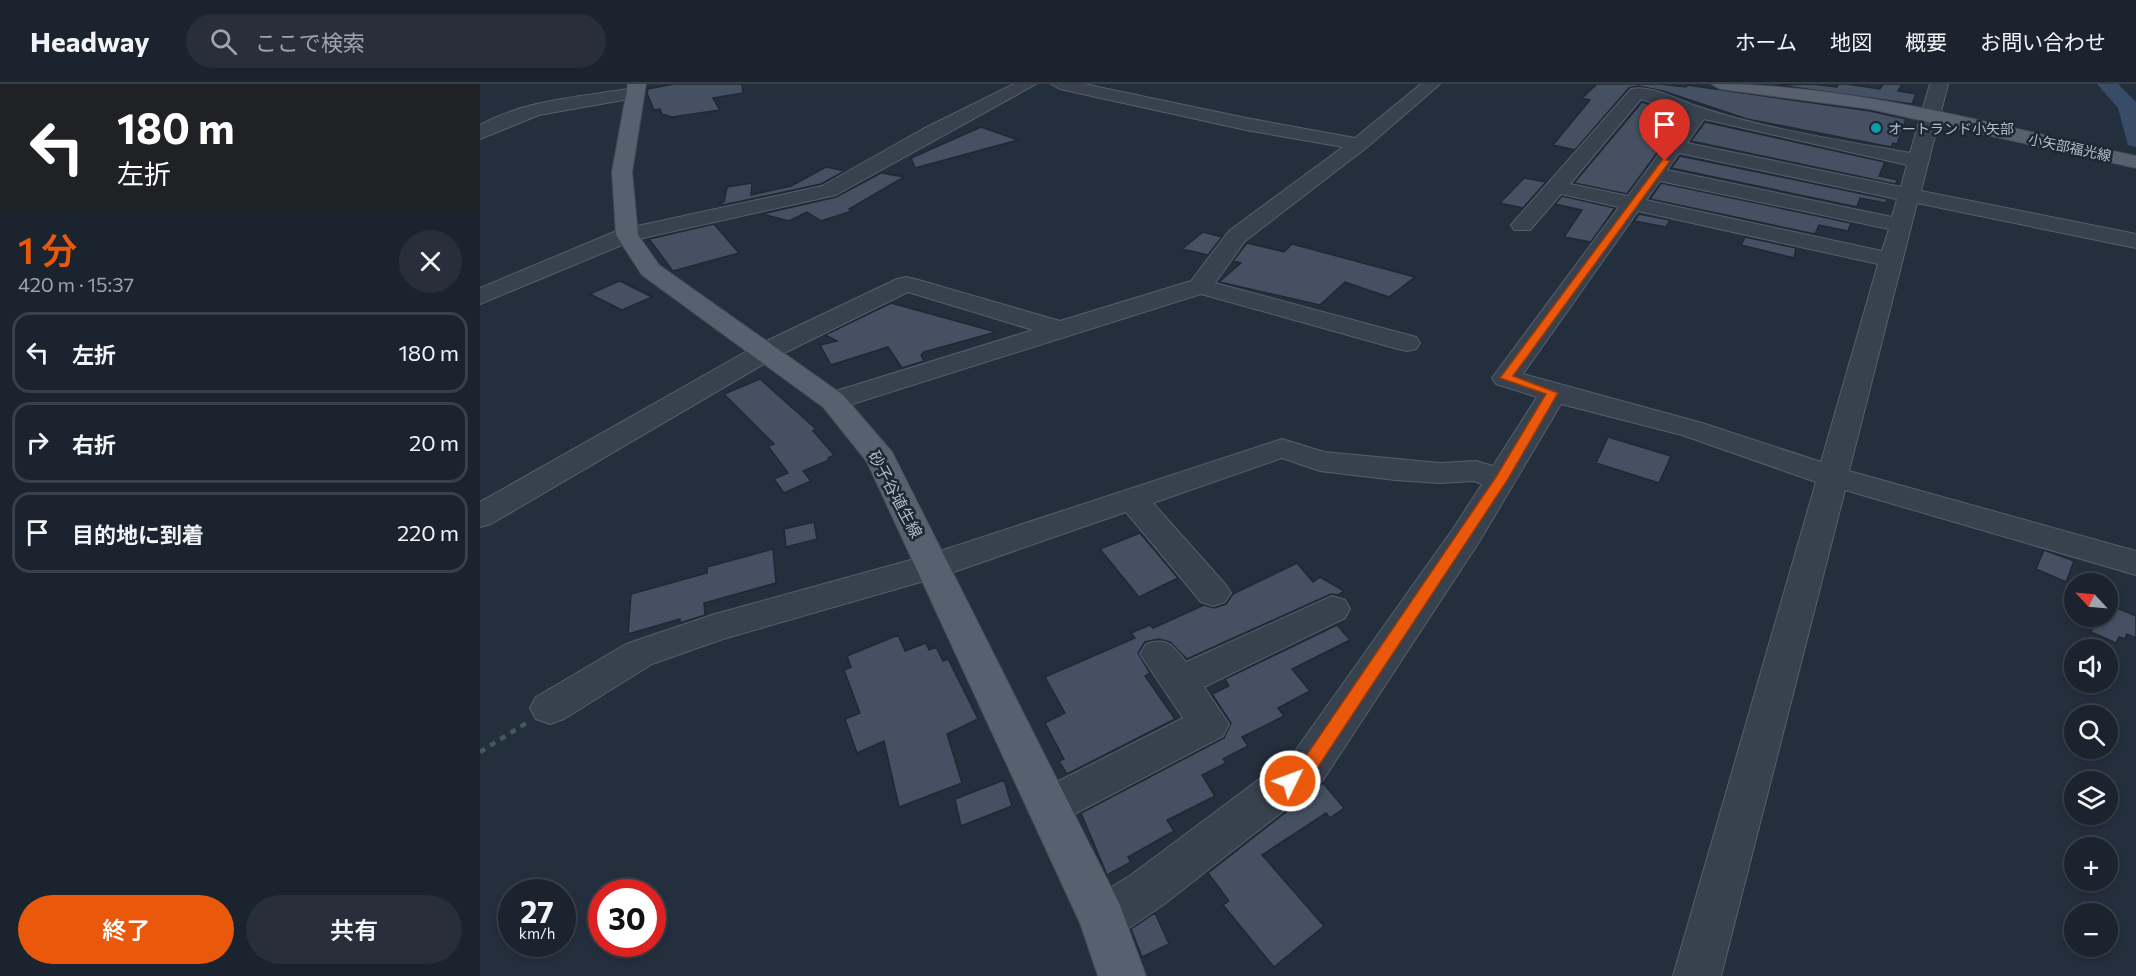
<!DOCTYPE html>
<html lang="ja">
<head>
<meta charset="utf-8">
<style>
  :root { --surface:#1b232e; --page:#282f3a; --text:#f1f3f6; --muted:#a0a4aa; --line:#39404a; --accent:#ea580c }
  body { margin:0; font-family:Commissioner,"Noto Sans JP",sans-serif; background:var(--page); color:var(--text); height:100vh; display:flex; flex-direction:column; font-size:22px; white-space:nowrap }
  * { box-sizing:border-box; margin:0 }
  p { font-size:20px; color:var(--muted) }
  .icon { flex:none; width:33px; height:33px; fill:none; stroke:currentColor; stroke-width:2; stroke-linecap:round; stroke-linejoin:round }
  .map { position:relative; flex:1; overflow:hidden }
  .details { display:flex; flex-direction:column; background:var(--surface); width:480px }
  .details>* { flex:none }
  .guide { background:#202124; color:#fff; overflow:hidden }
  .needle { width:39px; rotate:296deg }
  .fabs { position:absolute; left:1584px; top:489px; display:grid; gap:12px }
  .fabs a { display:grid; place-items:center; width:54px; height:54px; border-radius:50%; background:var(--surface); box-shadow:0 3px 9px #0003,0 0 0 2px var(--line); font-size:30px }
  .speed { position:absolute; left:18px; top:795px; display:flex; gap:12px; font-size:30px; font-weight:700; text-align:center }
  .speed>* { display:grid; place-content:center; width:78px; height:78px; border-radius:50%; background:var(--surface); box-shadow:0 3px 9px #0003,0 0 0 2px var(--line); line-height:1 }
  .speed small { font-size:15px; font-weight:400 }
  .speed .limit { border:9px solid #d22; background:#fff; color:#111 }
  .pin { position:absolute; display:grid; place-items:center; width:51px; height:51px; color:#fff; margin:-62px -26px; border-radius:50% 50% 50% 0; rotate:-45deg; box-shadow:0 0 6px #0007 }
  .pin .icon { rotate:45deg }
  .me { position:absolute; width:66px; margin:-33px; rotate:48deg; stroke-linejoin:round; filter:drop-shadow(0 0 4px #0008) }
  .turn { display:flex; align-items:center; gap:21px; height:126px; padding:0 18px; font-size:27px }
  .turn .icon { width:78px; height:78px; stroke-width:2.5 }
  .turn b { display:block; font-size:42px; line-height:51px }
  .round { display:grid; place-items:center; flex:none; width:63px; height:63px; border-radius:32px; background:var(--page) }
  .headline { display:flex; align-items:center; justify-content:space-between; height:102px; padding:0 18px }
  h1 { font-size:36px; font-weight:600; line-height:45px; color:var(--accent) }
  .action { display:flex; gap:12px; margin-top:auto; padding:12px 18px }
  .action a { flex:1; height:69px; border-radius:36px; background:var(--accent); color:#fff; font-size:24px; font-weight:600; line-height:69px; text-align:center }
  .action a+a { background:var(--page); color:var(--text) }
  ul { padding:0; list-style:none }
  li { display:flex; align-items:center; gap:18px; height:81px; margin:0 12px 9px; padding:0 6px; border:3px solid var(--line); border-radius:18px }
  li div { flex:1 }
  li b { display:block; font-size:22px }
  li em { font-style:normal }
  header { display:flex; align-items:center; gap:36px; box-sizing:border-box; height:84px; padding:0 30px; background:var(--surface); border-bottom:2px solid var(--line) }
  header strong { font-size:28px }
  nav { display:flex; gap:33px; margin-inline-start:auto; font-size:21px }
  .search { width:420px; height:54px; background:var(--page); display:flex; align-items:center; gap:15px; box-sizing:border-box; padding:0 21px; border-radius:33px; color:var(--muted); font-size:22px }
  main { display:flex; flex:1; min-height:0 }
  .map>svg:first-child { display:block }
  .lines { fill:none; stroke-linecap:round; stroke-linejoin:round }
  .river { fill:#394c67; fill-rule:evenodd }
  .building { fill:#455162; stroke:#1f2835; stroke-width:1.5 }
  .minor-casing { stroke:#565f6c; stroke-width:2 }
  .major-casing { stroke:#414a57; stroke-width:2 }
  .path { stroke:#44595c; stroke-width:4.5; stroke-dasharray:6 6; stroke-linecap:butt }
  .minor { fill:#38414e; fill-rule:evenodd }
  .major { fill:#56606e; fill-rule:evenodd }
  .route { fill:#ea580c; stroke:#983908; stroke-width:1.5 }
  .culture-dot { fill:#0f9aa8; stroke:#1d2633; stroke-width:2 }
  .labels { text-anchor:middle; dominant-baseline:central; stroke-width:5; stroke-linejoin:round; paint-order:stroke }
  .far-poi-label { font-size:14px; fill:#b4bcc9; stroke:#1d2633; text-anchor:start }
  .far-street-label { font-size:14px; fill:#b4bcc9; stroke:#1d2633 }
  .street-label { font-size:16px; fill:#b4bcc9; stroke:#1d2633 }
</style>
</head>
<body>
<header>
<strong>Headway</strong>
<div class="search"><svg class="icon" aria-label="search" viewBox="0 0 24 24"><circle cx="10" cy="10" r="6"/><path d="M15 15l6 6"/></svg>ここで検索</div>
<nav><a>ホーム</a><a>地図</a><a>概要</a><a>お問い合わせ</a></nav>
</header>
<main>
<section class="details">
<div class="guide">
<div class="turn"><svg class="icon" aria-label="left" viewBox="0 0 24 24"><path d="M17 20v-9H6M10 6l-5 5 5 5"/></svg><div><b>180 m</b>左折</div></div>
</div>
<div class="headline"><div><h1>1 分</h1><p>420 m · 15:37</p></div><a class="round"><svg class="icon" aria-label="close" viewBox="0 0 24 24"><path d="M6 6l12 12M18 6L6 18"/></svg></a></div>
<ul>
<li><svg class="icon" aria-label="left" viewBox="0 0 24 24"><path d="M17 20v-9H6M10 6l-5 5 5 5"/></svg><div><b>左折</b></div><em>180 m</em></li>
<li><svg class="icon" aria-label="right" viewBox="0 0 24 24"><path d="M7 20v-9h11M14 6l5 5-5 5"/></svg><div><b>右折</b></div><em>20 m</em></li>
<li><svg class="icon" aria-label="arrive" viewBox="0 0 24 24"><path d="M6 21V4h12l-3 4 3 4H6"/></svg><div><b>目的地に到着</b></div><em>220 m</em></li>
</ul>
<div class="action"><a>終了</a><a>共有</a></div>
</section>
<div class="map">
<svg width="1656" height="892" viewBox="0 0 1656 892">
  <rect width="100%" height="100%" fill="#242f3e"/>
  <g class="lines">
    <path class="river" d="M1617 0H1638L1656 18V63L1648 61 1638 24Z"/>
  </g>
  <path class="building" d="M194 0H262L263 9 233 14 240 26 192 33 182 30 180 25 174 26 167 9 168 5Z
    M1117 0H1180L1206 3 1207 1 1390 27 1426 35 1417 60 1413 59 1411 63 1267 35 1183 7 1158 2 1149 4 1095 66 1073 61 1110 16 1102 14Z
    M1331 0 1357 3 1358 0H1367L1400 5 1403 0H1422L1418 7 1436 10 1432 20 1298 1Z
    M1162 18 1204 32 1147 110 1094 99Z
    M1225 38 1405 78 1399 92 1418 96 1415 100 1211 57Z
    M501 43 538 56 435 84 431 74Z
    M1200 72 1407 115 1406 119 1380 114 1377 123 1191 84Z
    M346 83 365 87 341 100 243 121 240 118H244L247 103 272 99 271 111 311 102Z
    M401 89 424 93 369 125 372 127 341 137 327 128 309 137 282 130 356 113Z
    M1044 94 1066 98 1043 124 1020 119Z
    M1181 99 1371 139 1368 147 1339 141 1335 150 1170 115Z
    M1082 112 1135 124 1111 158 1084 153 1102 126 1075 120Z
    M1159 130 1190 136 1186 143 1154 137Z
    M234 140 259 169 193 187 169 155Z
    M723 148 742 153 728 171 702 165Z
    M1265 153 1316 164 1314 174 1261 161Z
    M767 159 804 168 812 160 935 193 909 213 865 198 840 221 739 198 761 179 753 177Z
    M139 197 144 199 172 213 142 226 110 210Z
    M411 219 516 248 444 268 441 271 444 277 422 284 408 263 351 281 340 261 357 257 345 251Z
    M280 295 336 345 333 347 354 371 348 374 349 376 323 387 331 397 304 409 294 395 308 389 288 362 294 360 244 310Z
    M1128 353 1191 372 1179 399 1116 379Z
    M334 438 337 455 306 463 304 445Z
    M660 449 698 494 659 513 620 465Z
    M293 465 296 499 224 519 225 531 200 539V535L148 550 151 510 227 489V483Z
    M1564 466 1594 477 1586 498 1556 485Z
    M817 479 833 498 840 493 864 507 858 511 851 510 707 575 690 558 679 555 665 558 658 569 670 589 665 592 695 635 587 690 579 677 584 675 565 639 585 629 565 593 655 554 651 549 670 541 673 544 724 521 734 524 746 520 753 510Z
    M1628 520 1656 532V554L1647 550 1645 555 1639 553 1636 559 1611 548 1618 532 1628 537Z
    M857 541 870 556 812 585 830 607 798 624 804 632 762 653 768 662 743 675 746 679 722 691 735 712 687 736 694 747 648 773 651 778 627 791 601 729 744 654 751 639 732 610 749 602 745 595Z
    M418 551 425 567 446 559 449 566 456 563 463 577 468 575 498 635 467 650 482 699 419 723 404 657 377 669 365 635 380 629 364 586 371 583 367 572Z
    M524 696 532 722 481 742 475 715Z
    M843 699 864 724 850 734 846 729 782 771 844 842 794 883 743 821 749 817 728 789Z
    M675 829 689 860 662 873 651 845Z"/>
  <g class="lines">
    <g class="minor-casing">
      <path id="minor" d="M534 0H556L356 111 154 156 0 220V204L139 146 342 102 443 45Z
        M571 0H604L766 34 875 54 941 0H960L886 64 765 157 735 199 936 253 940 259 936 265 927 267 918 265 721 210 363 323 353 326 343 323 339 317 343 311 553 246 428 208 294 274 11 440 0 443V418L276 262 417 195 426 193 435 195 580 237 711 197 749 147 863 63 766 46 580 5Z
        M1450 0H1468L1441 107 1656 150V164L1437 119 1369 387 1656 467V491L1365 406 1241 892H1193L1336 398 1202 351 1081 320 999 458 843 696 683 821 639 851 622 858 605 851 599 835 605 819 651 791 813 670 975 442 1002 400 994 397 960 399 915 396 840 387 802 374 673 419 745 500 751 509 745 518 733 522 721 518 646 428 465 491 243 555 172 580 84 635 70 640 56 635 50 624 56 613 146 560 235 530 445 472 802 355 844 368 960 379 996 377 1013 382 1057 313 1016 300 1012 294 1139 123 1081 110 1050 146H1034L1031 141 1151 5C1170 1 1195 14 1213 21 1283 45 1358 56 1430 69ZM1161 15 1208 31 1148 112 1090 100ZM1224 35 1427 81 1421 103 1207 59ZM1199 69 1417 115 1412 133 1187 86ZM1180 97 1409 145 1402 167 1166 116ZM1158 127 1398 180 1341 378 1222 339 1043 290Z
        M154 4 163 9 160 13 59 31 0 55V41C47 15 102 13 154 4Z
        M852 512 865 516 870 525 865 534 724 603 749 640 743 652 583 736 568 742 553 736 547 723 553 710 703 634 660 570 666 560C687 553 693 561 706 578Z"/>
    </g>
    <g class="major-casing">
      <path id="major" d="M148 0H166L152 88 158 151 179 181 363 311 412 368 639 819 666 892H618L600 839 387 378 343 323 162 191 136 151 132 88Z
        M1231 0C1375 0 1517 42 1656 72V84L1390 25 1240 5Z"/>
    </g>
    <path class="path" d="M0 668 48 638"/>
    <use href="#minor" class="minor"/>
    <use href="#major" class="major"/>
  </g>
  <path class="route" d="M1183 75 1190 77 1033 292 1078 309 1028 395 834 689C825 696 816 707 804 702L802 697 804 692 822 678 1016 393 1066 310 1020 294Z"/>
  <circle class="culture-dot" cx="1396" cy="44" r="6"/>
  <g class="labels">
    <g class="far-poi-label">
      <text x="1408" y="44">オートランド小矢部</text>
    </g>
    <g class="far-street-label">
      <text transform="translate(1590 63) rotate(12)">小矢部福光線</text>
    </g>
    <g class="street-label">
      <text transform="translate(416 410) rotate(62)">砂子谷埴生線</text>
    </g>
  </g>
</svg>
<div class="fabs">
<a><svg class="needle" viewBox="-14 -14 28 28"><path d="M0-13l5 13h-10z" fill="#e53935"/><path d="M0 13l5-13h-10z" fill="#a0a4aa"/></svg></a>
<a><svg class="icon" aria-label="sound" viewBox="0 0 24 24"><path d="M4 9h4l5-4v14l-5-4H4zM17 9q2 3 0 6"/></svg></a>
<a><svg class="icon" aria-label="search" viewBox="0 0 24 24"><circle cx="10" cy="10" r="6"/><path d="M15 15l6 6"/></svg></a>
<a><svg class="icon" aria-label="layers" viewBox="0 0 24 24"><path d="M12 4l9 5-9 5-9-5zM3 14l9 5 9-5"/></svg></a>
<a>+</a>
<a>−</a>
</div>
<div class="speed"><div>27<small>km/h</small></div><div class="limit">30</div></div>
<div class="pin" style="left:1185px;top:77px;background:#d93025"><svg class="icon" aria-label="arrive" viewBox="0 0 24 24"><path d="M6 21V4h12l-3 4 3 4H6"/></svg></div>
<svg class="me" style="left:810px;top:697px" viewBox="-20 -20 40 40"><circle r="17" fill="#ea580c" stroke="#fff" stroke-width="3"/><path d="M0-11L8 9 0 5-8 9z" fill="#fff"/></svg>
</div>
</main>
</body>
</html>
